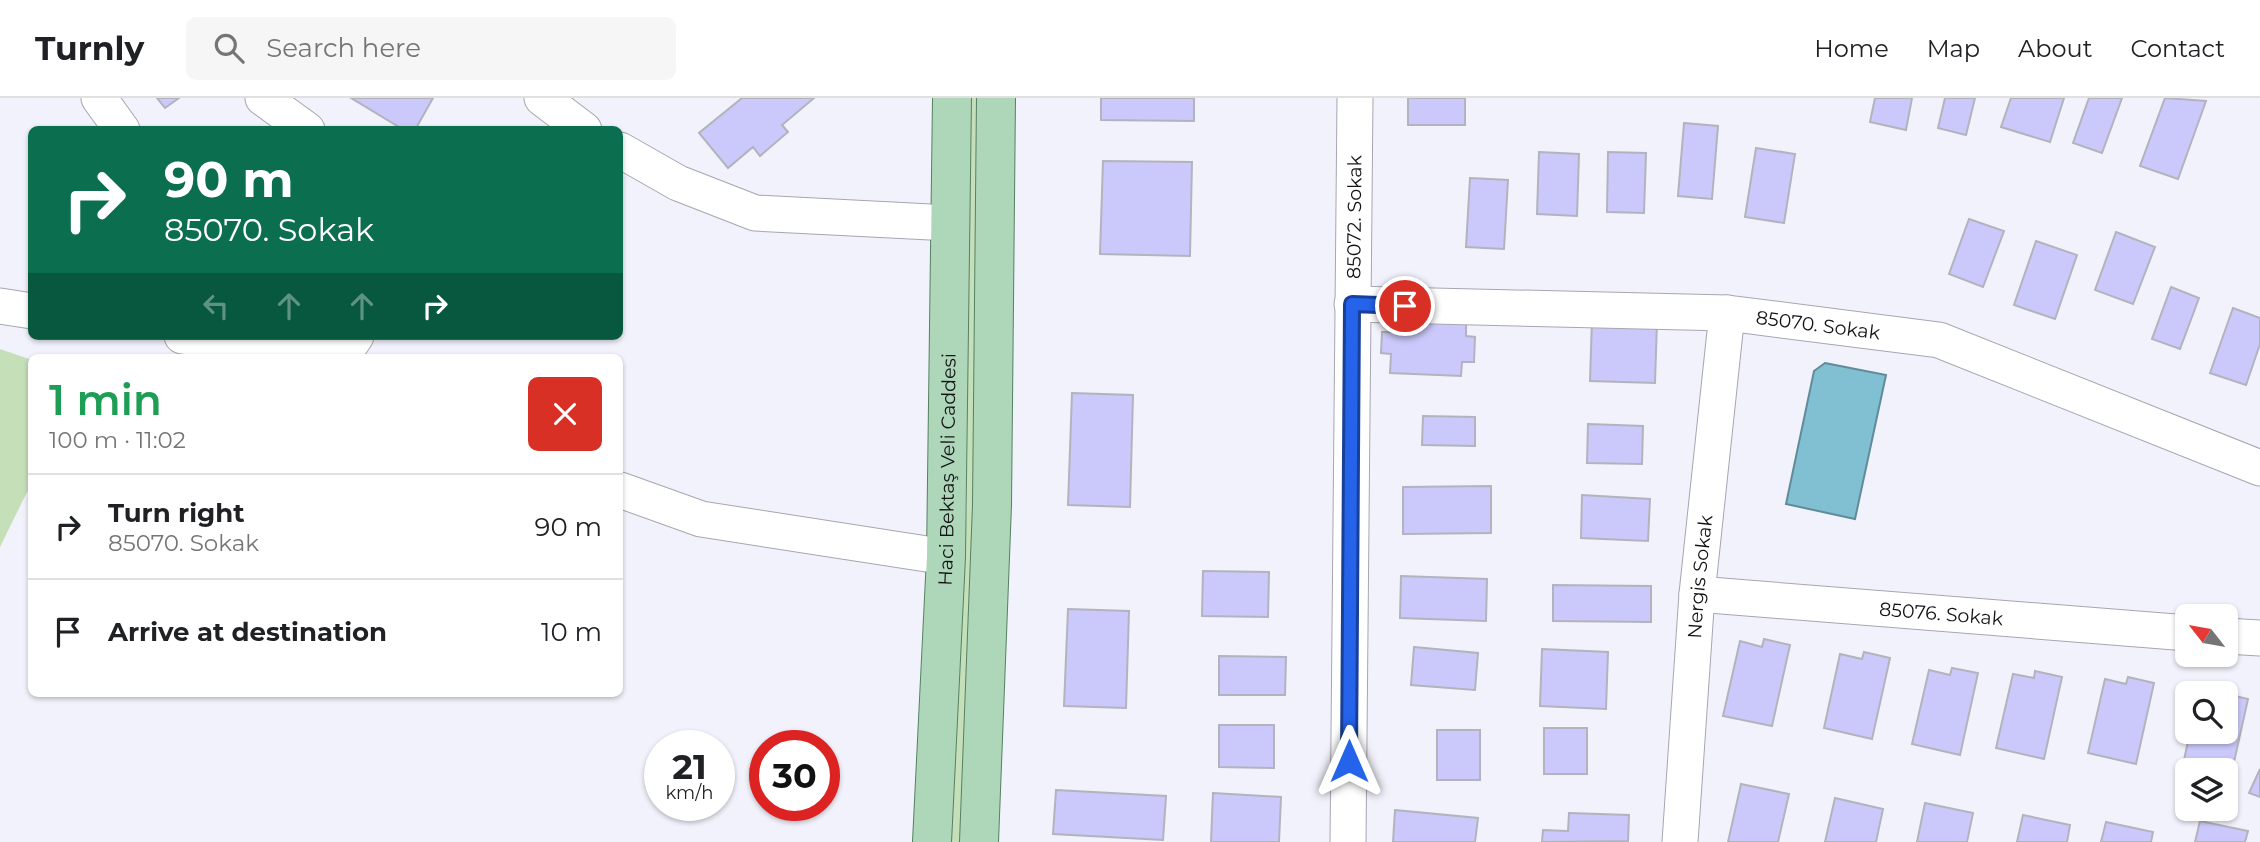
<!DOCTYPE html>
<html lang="en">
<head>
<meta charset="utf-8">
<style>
  :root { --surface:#fff; --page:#f6f6f6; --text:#202124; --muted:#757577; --line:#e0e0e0 }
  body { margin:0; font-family:Montserrat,sans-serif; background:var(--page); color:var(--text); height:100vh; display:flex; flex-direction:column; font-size:26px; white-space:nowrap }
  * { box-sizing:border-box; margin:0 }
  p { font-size:23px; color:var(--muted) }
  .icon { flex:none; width:38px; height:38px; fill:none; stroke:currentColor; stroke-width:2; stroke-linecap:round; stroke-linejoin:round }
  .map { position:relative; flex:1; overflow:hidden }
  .details { position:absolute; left:28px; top:256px; width:595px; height:343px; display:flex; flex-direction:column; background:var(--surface); border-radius:10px; box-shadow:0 2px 5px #0004 }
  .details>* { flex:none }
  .top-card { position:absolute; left:28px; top:28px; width:595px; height:214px; border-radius:10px; box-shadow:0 2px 5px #0004; background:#0b6e4f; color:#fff; overflow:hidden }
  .needle { width:46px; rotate:301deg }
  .tools { position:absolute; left:2175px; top:506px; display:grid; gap:14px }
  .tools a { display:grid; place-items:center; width:63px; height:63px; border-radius:10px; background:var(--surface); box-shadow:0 2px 5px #0004; font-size:35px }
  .speed { position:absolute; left:644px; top:632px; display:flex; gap:14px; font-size:35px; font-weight:700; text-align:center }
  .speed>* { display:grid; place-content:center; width:91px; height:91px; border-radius:50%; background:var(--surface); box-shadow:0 2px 5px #0004; line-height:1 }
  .speed small { font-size:18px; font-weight:400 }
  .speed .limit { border:10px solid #d22; background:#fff; color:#111 }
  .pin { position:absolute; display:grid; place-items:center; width:60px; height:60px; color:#fff; margin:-30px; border:4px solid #fff; border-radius:50%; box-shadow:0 2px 7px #0007 }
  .me { position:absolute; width:77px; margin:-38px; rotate:0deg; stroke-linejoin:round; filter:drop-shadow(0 0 5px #0008) }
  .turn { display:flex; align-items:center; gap:24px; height:147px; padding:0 21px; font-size:32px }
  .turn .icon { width:91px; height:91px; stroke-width:2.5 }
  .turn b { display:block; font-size:49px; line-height:60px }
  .lanes { display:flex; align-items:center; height:66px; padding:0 21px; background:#0003; justify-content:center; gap:35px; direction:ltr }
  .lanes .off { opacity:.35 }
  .round { display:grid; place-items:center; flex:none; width:74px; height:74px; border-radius:10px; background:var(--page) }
  .overview { display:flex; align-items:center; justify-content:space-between; height:119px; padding:0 21px }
  h1 { font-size:42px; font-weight:600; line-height:52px; color:#1e9e55 }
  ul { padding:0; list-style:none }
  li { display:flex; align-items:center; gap:21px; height:105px; padding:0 21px; border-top:2px solid var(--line) }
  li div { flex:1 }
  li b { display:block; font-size:26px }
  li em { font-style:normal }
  header { display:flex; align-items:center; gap:42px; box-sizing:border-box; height:98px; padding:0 35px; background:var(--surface); border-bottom:2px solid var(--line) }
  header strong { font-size:33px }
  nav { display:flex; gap:38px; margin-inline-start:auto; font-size:24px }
  .search { width:490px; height:63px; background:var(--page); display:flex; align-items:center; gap:18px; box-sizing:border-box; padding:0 24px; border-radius:10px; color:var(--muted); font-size:26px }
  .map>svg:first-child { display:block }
  .green { fill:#c5dfb9 }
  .water { fill:#81bfd2; stroke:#608c9a; stroke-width:2 }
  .building { fill:#cbc9fb; stroke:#b3b3bd; stroke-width:2 }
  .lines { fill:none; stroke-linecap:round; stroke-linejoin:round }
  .minor-casing { stroke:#a7a6b0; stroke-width:37 }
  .major-casing { stroke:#558162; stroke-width:40 }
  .minor { stroke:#fff; stroke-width:35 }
  .major { stroke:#aed6b9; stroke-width:38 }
  .route-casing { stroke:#184099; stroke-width:18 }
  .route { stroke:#2563eb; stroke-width:12 }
  .labels { text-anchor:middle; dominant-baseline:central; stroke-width:5; stroke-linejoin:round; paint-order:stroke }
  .street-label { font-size:19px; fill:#141417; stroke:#f2f2fc }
</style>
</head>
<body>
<header>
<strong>Turnly</strong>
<div class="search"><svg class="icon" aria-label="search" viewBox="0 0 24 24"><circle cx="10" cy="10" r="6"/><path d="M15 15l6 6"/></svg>Search here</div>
<nav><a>Home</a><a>Map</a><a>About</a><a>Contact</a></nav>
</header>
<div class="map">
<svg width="2260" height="744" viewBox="0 0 2260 744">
  <rect width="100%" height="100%" fill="#f2f2fc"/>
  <path class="green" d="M968 0H980V408L960 744H948L967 409Z
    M0 251 32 262 31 386 0 449Z"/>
  <path class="water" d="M1825 265 1886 277 1855 421 1786 406 1814 273Z"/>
  <path class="building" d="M157 0H179L165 10Z
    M351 0H433L415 32H404Z
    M742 0H814L782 27 788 34 760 58 753 49 728 70 699 35Z
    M1101 0H1194V23L1101 22Z
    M1408 0H1465V27H1408Z
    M1875 0H1912L1906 32 1870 24Z
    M1945 0H1975L1966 37 1938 30Z
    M2011 0H2064L2050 44 2001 29Z
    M2089 0H2122L2102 55 2073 45Z
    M2165 0 2206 3 2178 81 2140 68Z
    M1684 25 1718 28 1712 101 1678 98Z
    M1756 50 1795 56 1784 125 1745 119Z
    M1539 54 1579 56 1577 118 1537 116Z
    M1608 54 1646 55 1644 115 1607 114Z
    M1103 63 1192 64 1190 158 1100 156Z
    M1470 80 1508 82 1504 151 1466 149Z
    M1969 121 2004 133 1983 189 1949 176Z
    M2116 134 2155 149 2133 206 2095 192Z
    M2036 143 2077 157 2055 221 2014 207Z
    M2171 189 2199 200 2180 251 2152 241Z
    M2233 210 2260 220V246L2246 287 2210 275Z
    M1392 219 1466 222V238L1475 239 1474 264H1462L1461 278 1390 275 1391 256 1381 255 1382 234H1392Z
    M1592 221 1657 223 1655 285 1590 283Z
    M1072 295 1133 297 1130 409 1068 407Z
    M1423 318 1475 319V348L1422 347Z
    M1588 326 1643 328 1642 366 1587 365Z
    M1491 388V435L1403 436V389Z
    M1582 397 1650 401 1648 443 1581 440Z
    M1203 473 1269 474 1268 519 1202 518Z
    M1401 478 1487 481 1486 523 1400 520Z
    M1553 487 1651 488V524L1553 523Z
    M1068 511 1129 513 1126 610 1064 608Z
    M1764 541 1790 547 1772 628 1723 618 1740 543 1762 549Z
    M1414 549 1478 555 1475 592 1411 587Z
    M1542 551 1608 554 1606 611 1540 608Z
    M1864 554 1890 560 1872 641 1824 630 1840 556 1862 561Z
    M1219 558 1286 559 1285 597H1219Z
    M1952 570 1978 575 1960 657 1912 646 1929 572 1950 577Z
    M2035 573 2062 579 2044 661 1996 650 2013 576 2034 580Z
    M2128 579 2154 585 2136 666 2088 655 2105 581 2126 586Z
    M2226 596 2248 601 2230 682 2226 681V672L2182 671 2190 634H2226Z
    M1219 627H1274V670L1219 669Z
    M1544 630H1587V676H1544Z
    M1437 632H1480V682H1437Z
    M2260 671V699L2249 695Z
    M1741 686 1789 696 1778 744H1728Z
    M1056 692 1166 698 1163 742 1053 736Z
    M1213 695 1281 699 1279 744H1211Z
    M1835 700 1883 711 1876 744H1825Z
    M1925 705 1973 715 1967 744H1917Z
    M1395 712 1478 720 1475 744H1393Z
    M1569 715 1629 717 1628 743 1542 744 1543 732 1568 733Z
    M2023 717 2070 727 2067 744H2017Z
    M2200 723 2248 733 2245 744H2195Z
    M2106 724 2153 734 2151 744H2101Z"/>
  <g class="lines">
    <g class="minor-casing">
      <g id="minor">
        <path d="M99 0 122 32"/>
        <path d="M263 0 307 32"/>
        <path d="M542 0 584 32"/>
        <path d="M620 52 678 85 755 115 950 125"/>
        <path id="s1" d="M1352 206 1727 215 1939 242 2260 370"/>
        <path d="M0 208 32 213"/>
        <path d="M182 238C237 247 296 244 352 244L356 238"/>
        <path d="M620 392 701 421 946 459"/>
        <path id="s2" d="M1697 496 2188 535"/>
        <path d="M2226 538 2260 540"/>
        <path id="s3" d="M1348 744 1355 0"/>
        <path id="s4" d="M1680 744 1697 496 1727 215"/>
      </g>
    </g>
    <g class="major-casing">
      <g id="major">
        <path id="s5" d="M932 744 946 459 952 0"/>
        <path d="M979 744 992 407 996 0"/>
      </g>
    </g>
    <use href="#minor" class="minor"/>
    <use href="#major" class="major"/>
  </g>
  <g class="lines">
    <g class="route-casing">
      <path id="route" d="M1349 663 1352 206 1405 208"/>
    </g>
    <use href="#route" class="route"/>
  </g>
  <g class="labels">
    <g class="street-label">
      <text stroke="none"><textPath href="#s3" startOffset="625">85072. Sokak</textPath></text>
      <text stroke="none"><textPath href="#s1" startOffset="467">85070. Sokak</textPath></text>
      <text stroke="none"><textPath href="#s5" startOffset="373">Haci Bektaş Veli Caddesi</textPath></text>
      <text stroke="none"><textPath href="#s4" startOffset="266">Nergis Sokak</textPath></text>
      <text stroke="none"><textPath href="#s2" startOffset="245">85076. Sokak</textPath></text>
    </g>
  </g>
</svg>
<div class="tools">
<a><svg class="needle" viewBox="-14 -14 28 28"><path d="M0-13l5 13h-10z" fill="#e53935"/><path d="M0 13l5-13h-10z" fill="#757577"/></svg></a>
<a><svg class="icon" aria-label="search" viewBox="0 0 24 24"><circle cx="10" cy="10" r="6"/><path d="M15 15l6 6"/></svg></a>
<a><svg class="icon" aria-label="layers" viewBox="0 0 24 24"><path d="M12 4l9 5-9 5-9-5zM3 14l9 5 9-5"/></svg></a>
</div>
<div class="speed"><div>21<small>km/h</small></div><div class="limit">30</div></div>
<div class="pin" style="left:1405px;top:208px;background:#d93025"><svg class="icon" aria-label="arrive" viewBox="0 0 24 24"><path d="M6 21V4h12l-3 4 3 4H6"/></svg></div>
<svg class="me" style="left:1349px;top:663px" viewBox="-20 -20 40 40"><path d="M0-17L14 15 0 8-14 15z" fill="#2563eb" stroke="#fff" stroke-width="4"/></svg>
<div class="top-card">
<div class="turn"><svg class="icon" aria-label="right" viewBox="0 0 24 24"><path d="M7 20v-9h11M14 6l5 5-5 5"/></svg><div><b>90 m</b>85070. Sokak</div></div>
<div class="lanes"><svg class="icon off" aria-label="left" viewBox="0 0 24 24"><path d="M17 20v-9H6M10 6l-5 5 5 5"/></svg><svg class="icon off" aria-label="ahead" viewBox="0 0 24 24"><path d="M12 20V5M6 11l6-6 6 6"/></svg><svg class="icon off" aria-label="ahead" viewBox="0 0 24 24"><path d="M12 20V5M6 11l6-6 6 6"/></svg><svg class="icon" aria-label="right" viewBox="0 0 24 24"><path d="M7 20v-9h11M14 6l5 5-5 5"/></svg></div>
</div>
<section class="details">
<div class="overview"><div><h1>1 min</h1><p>100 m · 11:02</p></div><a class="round" style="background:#d93025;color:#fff"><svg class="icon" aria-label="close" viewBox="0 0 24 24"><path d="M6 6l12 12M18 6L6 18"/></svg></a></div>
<ul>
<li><svg class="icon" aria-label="right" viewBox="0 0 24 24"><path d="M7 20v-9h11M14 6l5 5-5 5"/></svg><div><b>Turn right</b><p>85070. Sokak</p></div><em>90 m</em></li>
<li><svg class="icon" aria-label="arrive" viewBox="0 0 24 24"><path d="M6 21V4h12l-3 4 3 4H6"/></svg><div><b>Arrive at destination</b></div><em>10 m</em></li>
</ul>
</section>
</div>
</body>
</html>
